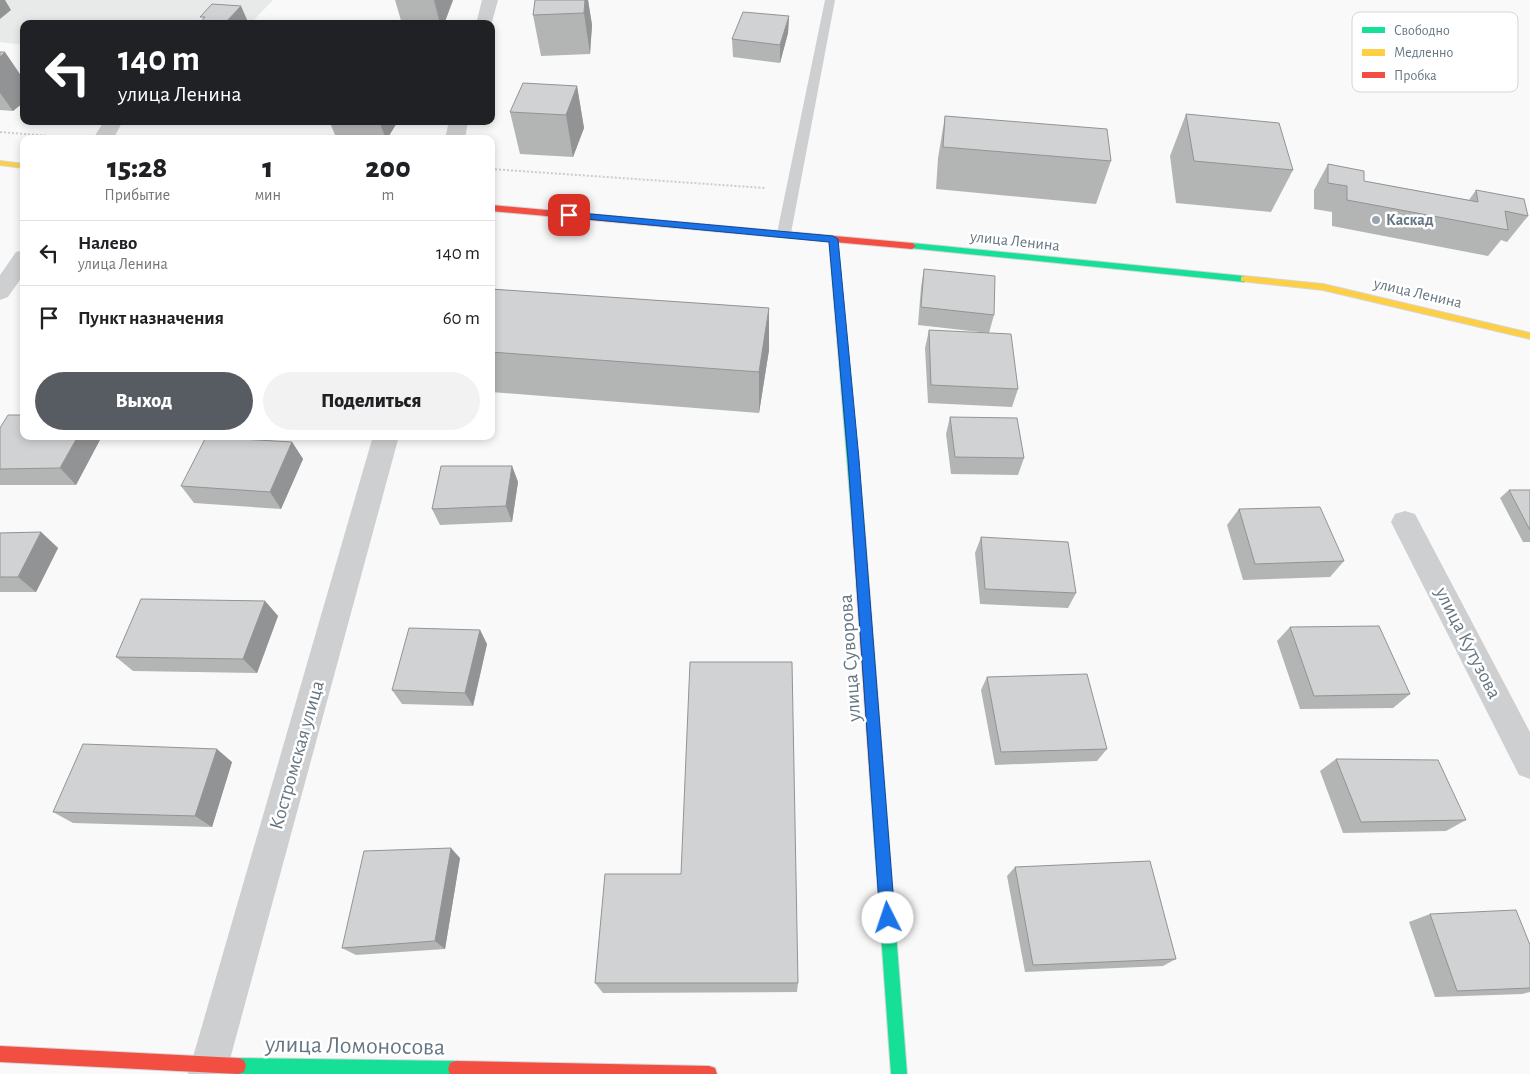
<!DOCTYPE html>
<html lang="ru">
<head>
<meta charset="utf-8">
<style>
  :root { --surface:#fff; --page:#f2f2f2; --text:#202124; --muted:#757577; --line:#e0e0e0; --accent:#565c61 }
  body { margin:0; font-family:"Alegreya Sans",sans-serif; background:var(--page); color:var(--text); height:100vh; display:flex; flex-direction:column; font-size:19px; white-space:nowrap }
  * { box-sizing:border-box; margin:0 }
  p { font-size:16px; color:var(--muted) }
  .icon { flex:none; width:28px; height:28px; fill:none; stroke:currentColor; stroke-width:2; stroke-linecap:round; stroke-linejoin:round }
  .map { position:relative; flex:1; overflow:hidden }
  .panel { position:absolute; left:20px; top:135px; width:475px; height:305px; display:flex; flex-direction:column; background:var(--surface); border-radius:10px; box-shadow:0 2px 8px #0003 }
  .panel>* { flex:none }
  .guide { position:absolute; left:20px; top:20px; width:475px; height:105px; border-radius:10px; box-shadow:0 2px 8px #0003; background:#202124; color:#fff; overflow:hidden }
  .pin { position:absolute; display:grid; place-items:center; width:42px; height:42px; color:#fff; margin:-21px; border-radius:10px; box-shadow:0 2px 8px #0006 }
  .me { position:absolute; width:55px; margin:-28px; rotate:356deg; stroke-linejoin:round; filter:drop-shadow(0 0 4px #0008) }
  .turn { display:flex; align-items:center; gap:18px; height:105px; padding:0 15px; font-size:22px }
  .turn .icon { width:65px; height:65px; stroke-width:2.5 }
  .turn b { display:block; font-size:35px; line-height:42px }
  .eta { display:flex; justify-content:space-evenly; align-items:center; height:85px; text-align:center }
  .eta b { font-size:30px; font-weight:800; line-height:35px }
  .cta { display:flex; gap:10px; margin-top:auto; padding:10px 15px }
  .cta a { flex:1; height:58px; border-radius:30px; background:var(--accent); color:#fff; font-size:20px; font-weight:800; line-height:58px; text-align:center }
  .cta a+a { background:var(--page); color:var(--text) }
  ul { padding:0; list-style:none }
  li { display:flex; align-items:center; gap:15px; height:65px; padding:0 15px; border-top:1px solid var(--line) }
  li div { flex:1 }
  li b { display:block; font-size:19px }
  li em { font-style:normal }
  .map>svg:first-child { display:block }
  .built { fill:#e8e9e9 }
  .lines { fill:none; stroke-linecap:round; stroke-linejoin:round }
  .fast-casing { stroke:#d5d6d7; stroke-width:2 }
  .slow-casing { stroke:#d5d6d7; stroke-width:2 }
  .jam-casing { stroke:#d5d6d7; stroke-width:2 }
  .path { stroke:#cbcccd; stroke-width:2; stroke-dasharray:2 2; stroke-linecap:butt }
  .lane { fill:#cecfd0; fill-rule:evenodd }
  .street { fill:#cecfd0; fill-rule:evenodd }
  .fast { fill:#16e098; fill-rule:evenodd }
  .slow { fill:#ffcf43; fill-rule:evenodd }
  .jam { fill:#f24e42; fill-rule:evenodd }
  .wall { fill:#b3b5b5 }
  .shaded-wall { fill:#929394 }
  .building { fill:#d0d2d3; stroke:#929394 }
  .route { fill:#1a73e8; stroke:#114b97 }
  .poi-dot { fill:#99a4ac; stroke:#fff; stroke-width:2 }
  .labels { text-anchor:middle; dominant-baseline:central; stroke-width:5; stroke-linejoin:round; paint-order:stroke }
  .far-poi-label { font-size:16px; font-weight:bold; fill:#657683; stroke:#fff; text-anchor:start }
  .far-street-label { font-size:16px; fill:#657683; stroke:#fff }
  .street-label { font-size:20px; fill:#657683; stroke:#fff }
  .near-street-label { font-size:24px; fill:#657683; stroke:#fff }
  .key { fill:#fff; stroke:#d1d6da; stroke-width:1 }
  .key-label { font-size:14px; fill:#657683 }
</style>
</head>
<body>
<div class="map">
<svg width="1530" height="1074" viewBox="0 0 1530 1074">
  <rect width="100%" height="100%" fill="#f9f9f9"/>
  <path class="built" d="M0 0H273L250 24H24V45L0 42Z"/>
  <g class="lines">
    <g class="fast-casing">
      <path id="fast" d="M833 236 837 239 864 522 862 525H854L852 522 829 239Z
        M912 243 1244 276 1249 279 1244 282 909 248V244Z
        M877 773 882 774 884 779 907 1074H891L870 779 872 774Z
        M238 1058 456 1061 462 1063 464 1069 462 1074H238L232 1072 230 1066 232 1060Z"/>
    </g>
    <g class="slow-casing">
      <path id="slow" d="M0 161 24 164V168L0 165Z
        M1244 276 1323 284 1530 333V339L1323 290 1241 281V277Z"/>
    </g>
    <g class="jam-casing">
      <path id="jam" d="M491 205 912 243 916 246 912 249 491 211Z
        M858 517 862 519 864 522 884 779 882 784 877 785 872 784 870 779 852 522 854 519Z
        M0 1046 238 1058 244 1060 246 1066 244 1072 238 1074 0 1062Z
        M456 1061 709 1066 715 1068 717 1074H450L448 1069 450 1063Z"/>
    </g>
    <path class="path" d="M0 132 74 138
      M491 169 765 188"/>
    <path class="lane" d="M825 0H835L791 233 784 237 777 233Z"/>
    <path class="street" d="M482 0H498L491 26V24H476Z
      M104 121H123L113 139H93Z
      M449 121H468L465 139H445Z
      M24 250V274L8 297 0 300V275L16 252Z
      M373 436H399L226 1074H188Z
      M1405 511 1415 514 1530 732V779L1519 775 1391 522 1395 514Z"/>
    <use href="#fast" class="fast"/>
    <use href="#slow" class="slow"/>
    <use href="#jam" class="jam"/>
  </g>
  <path class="wall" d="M395 0H453L444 24H402Z
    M535 0H588L592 25 590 54 541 56 533 15Z
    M789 16 788 33 780 63 733 57 732 39Z
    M0 52 24 80V102L13 111 0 110Z
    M577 86 584 128 573 157 520 154 510 112Z
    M1186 114 1293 170 1271 212 1176 203 1170 156Z
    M945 116 1111 161 1096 204 936 189 938 158Z
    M210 121H254L252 124Z
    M329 121H398L387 139H363L336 137Z
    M1328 164 1364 181 1469 200 1476 190 1528 216 1507 242 1501 240 1488 256 1332 226V212L1314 209V190Z
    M924 269 994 315 989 333 918 325 921 287Z
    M491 289 769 308V350L759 413 491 392Z
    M929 330 1018 389 1012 407 928 403 925 348Z
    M950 417 1024 458 1018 475 951 474 946 434Z
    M0 428 102 436 76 485H0Z
    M292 442 303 459 281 509 194 503 181 486Z
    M512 466 518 482 512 522 440 525 432 509Z
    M1509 490H1530V542H1523L1500 498Z
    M1239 509 1344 561 1330 577 1243 580 1227 525Z
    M41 532 58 548 36 592H0V533Z
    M981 537 1076 593 1068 608 980 604 975 553Z
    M265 601 278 616 257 673 133 671 116 657Z
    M1290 627 1410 694 1393 708 1300 709 1277 641Z
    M480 630 487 644 473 706 402 704 392 690Z
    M987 677 1107 749 1097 761 995 765 981 690Z
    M1336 759 1466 820 1446 831 1343 833 1320 771Z
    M232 762 212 827 73 823 53 812Z
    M460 858 445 949 356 955 342 948Z
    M1015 867 1176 959 1163 966 1025 972 1007 876Z
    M1430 914 1530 945V992L1522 994 1435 997 1409 922Z
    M595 983H798L797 992 603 993Z"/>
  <path class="shaded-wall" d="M0 0H5L11 10 0 19Z
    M434 0H453L444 24H440Z
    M585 0H588L592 25 590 54 584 13Z
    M241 6 249 24H224Z
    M789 16 788 33 780 63V45Z
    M5 52 24 80V102L13 111 0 93V57Z
    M577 86 584 128 573 157 566 115Z
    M379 121H398L387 139H386Z
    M769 308V350L759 413V372Z
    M78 436H102L76 485 60 468Z
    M292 442 303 459 281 509 270 492Z
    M512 466 518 482 512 522 506 506Z
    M41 532 58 548 36 592 18 577Z
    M265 601 278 616 257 673 243 659Z
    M480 630 487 644 473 706 465 693Z
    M217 749 232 762 212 827 195 816Z
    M451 848 460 858 445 949 435 941Z"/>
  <path class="building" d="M535 0H585L584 13 533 15Z
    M212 4 241 6 224 24H199L205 17H200Z
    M743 12 789 16 780 45 732 39Z
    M0 52H5L0 57Z
    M523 83 577 86 566 115 510 112Z
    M1186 114 1279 123 1293 170 1194 161Z
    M945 116 1107 129 1111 161 943 147Z
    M1328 164 1364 171V181L1478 202 1476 190 1524 199 1528 216 1505 211 1508 230 1347 200V186L1328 183Z
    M924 269 995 276 994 315 921 307Z
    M491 289 769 308 759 372 491 352Z
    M929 330 1011 334 1018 389 931 385Z
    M8 415H24V436H78L60 468 0 469V428Z
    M950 417 1017 418 1024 458 955 457Z
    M206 437 292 442 270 492 181 486Z
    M441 466H512L506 506 432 509Z
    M1509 490H1530V530Z
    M1320 507 1344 561 1255 564 1239 509Z
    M41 532 18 577H0V533Z
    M981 537 1068 542 1076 593 985 589Z
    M141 599 265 601 243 659 116 657Z
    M1379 626 1410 694 1314 696 1290 627Z
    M409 628 480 630 465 693 392 690Z
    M690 662H792L798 983H595L605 874H681Z
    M1087 674 1107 749 1001 752 987 677Z
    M83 744 217 749 195 816 53 812Z
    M1336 759 1438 760 1466 820 1361 822Z
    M451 848 435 941 342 948 364 851Z
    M1150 861 1176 959 1033 965 1015 867Z
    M1516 910 1530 945V988L1457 991 1430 914Z"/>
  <path class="route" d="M569 212 833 236 838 239 859 459 895 918 893 924 888 926 883 924 880 918 848 459 829 242 566 217 565 215Z"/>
  <circle class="poi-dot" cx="1376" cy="220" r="5"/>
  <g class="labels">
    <g class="far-poi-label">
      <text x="1386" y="220">Каскад</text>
    </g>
    <g class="far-street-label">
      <text transform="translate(1015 241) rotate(6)">улица Ленина</text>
      <text transform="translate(1418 293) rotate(13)">улица Ленина</text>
    </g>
    <g class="street-label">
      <text transform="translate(1468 643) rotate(63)">улица Кутузова</text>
      <text transform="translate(850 658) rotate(-94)">улица Суворова</text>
      <text transform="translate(297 755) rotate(-74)">Костромская улица</text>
    </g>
    <g class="near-street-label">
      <text transform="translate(355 1046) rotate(1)">улица Ломоносова</text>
    </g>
  </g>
  <rect x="1352" y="12" width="166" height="80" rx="8" class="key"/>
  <rect x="1362" y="27" width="23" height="6" fill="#16e098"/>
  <rect x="1362" y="49" width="23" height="7" fill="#ffcf43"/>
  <rect x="1362" y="72" width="23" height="6" fill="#f24e42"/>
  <g class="key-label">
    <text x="1394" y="35">Свободно</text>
    <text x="1394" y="57">Медленно</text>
    <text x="1394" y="80">Пробка</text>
  </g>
</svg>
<div class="pin" style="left:569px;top:215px;background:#d93025"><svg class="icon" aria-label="arrive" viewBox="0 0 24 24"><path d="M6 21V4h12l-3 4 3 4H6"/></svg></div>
<svg class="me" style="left:888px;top:918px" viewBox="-20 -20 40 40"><circle r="19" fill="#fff"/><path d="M0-13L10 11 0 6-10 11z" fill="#1a73e8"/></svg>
<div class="guide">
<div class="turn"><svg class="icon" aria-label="left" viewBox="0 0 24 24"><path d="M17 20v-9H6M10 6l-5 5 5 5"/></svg><div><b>140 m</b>улица Ленина</div></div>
</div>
<section class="panel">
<div class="eta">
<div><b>15:28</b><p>Прибытие</p></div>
<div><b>1</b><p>мин</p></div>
<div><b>200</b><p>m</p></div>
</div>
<ul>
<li><svg class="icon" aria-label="left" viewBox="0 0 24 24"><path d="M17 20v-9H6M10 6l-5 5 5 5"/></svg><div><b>Налево</b><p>улица Ленина</p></div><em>140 m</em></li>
<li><svg class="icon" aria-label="arrive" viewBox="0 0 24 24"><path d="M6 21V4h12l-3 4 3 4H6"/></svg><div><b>Пункт назначения</b></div><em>60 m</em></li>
</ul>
<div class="cta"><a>Выход</a><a>Поделиться</a></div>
</section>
</div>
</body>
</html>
